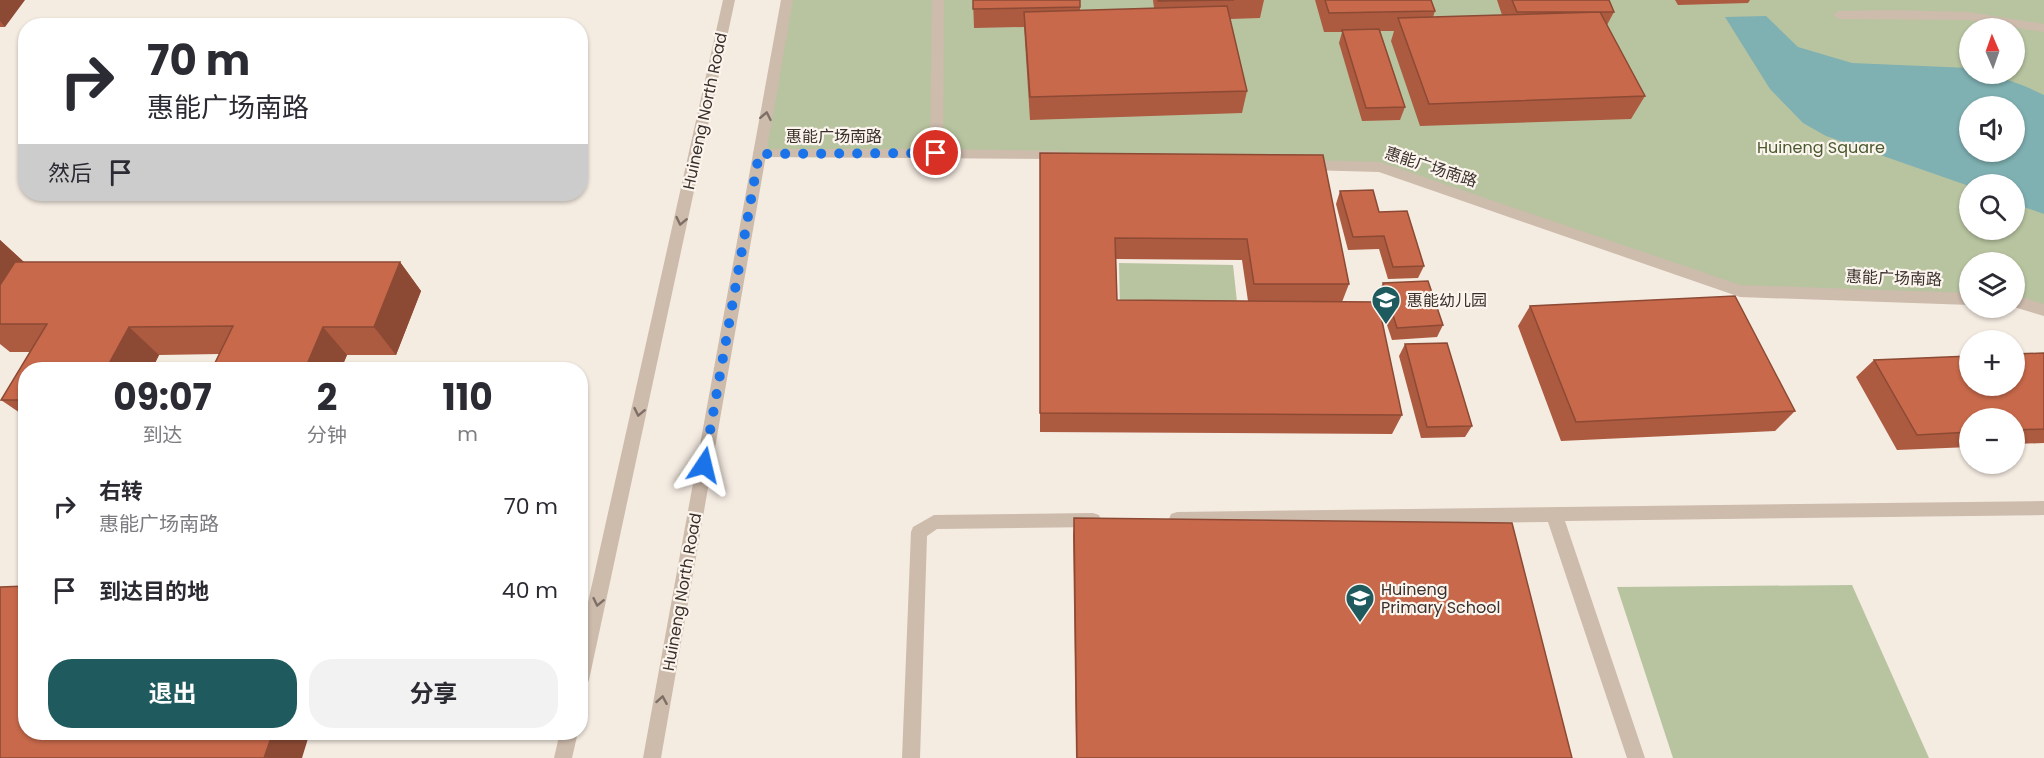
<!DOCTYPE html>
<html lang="zh">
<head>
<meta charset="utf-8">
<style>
  :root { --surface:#fff; --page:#f2f2f3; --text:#2b2b33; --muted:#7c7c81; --accent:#1f5a5e }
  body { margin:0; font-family:Poppins,"Noto Sans SC",sans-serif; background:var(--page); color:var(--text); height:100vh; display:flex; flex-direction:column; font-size:22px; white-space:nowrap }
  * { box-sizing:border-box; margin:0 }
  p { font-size:20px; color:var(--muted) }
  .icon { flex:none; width:33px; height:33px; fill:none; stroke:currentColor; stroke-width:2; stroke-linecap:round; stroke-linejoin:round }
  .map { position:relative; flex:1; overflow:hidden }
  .drawer { position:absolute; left:18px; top:362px; width:570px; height:378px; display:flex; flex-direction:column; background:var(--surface); border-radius:24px; box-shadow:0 2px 4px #0004 }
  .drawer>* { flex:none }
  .top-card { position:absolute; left:18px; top:18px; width:570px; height:183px; border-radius:24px; box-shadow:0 2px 4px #0004; background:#fff; color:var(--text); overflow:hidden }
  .needle { width:39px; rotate:358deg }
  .buttons { position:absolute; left:1959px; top:18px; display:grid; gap:12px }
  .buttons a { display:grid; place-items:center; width:66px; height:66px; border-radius:50%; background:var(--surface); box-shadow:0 2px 4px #0004; font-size:30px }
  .pin { position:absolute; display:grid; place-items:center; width:51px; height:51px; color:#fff; margin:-26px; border:3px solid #fff; border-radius:50%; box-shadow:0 2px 6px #0007 }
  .me { position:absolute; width:66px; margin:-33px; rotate:10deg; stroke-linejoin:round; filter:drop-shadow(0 0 4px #0008) }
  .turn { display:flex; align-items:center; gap:21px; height:126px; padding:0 30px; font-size:27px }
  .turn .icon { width:78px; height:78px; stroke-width:2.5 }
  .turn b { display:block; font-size:42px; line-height:51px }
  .then { display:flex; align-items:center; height:57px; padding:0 30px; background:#0003; gap:12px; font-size:22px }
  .eta { display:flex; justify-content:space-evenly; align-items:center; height:102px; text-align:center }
  .eta b { font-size:36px; font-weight:700; line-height:42px }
  .primary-button { display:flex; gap:12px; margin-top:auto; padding:12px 30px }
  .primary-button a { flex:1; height:69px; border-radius:24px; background:var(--accent); color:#fff; font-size:24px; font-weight:700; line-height:69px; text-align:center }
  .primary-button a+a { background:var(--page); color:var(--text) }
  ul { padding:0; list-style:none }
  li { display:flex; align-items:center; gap:18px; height:84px; padding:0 30px }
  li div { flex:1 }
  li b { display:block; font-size:22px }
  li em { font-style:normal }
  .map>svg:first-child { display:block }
  .green { fill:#b8c4a0; fill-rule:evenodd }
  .water { fill:#7fb0b2; fill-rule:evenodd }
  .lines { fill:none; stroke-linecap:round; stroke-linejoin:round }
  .service { fill:#cdbbac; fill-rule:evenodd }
  .tertiary { fill:#cdbbac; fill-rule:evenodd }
  .wall { fill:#ac5a40; fill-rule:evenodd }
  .shaded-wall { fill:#8c4a34 }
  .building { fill:#c8694b; stroke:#8c4a34; stroke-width:1.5 }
  .oneway { stroke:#7d6f65 }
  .route { stroke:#1a73e8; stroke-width:10; stroke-dasharray:0 18 }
  .labels { text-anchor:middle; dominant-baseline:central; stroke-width:4.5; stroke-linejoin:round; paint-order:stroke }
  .street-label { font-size:16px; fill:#3b302b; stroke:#fbf5ee }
  .park-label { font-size:16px; fill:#4a5a2e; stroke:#fbf5ee }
  .poi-label { font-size:16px; fill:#3b302b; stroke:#fbf5ee; text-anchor:start }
</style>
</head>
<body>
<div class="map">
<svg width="2044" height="758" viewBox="0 0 2044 758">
  <rect width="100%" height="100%" fill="#f4ebe1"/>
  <path class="green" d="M787 0H2044V310L2015 301 2014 262H1970L1969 299 1740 291 1380 167 989 153 759 154ZM1970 28H2014V74H1970ZM1970 106H2014V152H1970ZM1970 184H2014V230H1970Z
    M1119 263 1233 265 1238 311 1120 308Z
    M1852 585 1929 758H1673L1617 587Z"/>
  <path class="water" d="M1766 16 1798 47 1852 63 1969 68 1970 74C1997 74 2019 83 2044 95V214L2015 204 2014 184 1969 186 1826 136 1803 123 1770 89 1725 17ZM1970 106H2014V152H1970Z"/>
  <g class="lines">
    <path class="service" d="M932 0H944L943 149 1059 151 1064 153 1066 156 1064 159 754 157 753 154 754 151 759 149H930Z
      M1890 10 1968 12 2044 24V32L1968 20 1839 19 1833 15 1839 11Z
      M1307 160 1380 162 1740 285 1970 293V305L1740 297 1379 172 1307 170 1300 165Z
      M2014 295 2044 304V316L2014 307Z
      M2044 501V515L1565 521 1645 758H1627L1548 522 1177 526 1171 524 1169 519 1171 514 1177 512Z
      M1093 513 1099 515 1101 520 1099 525 1093 527 937 529 927 536 920 758H902L911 532 913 527 934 515Z"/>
    <path class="tertiary" d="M723 0H735L589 680 586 686 580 688V638Z
      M781 0H793L661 758H643Z
      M560 732H578L572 758H554Z"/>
  </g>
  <path class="wall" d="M0 0 5 27H0Z
    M973 0 1080 7V11L1154 8 1153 0H1264L1260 18 1230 19 1247 91 1242 113 1030 120 1024 27 974 28Z
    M1315 0H1431L1435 11 1433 17 1502 15 1497 0H1609L1614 12 1607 25 1645 96 1631 119 1420 126 1391 41 1394 31H1380L1405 107 1400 120 1362 121 1339 43 1342 32H1324Z
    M1675 0H1750L1748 3 1678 5Z
    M1323 155 1349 284 1342 302 1402 415 1392 434 1040 432V175ZM1116 259 1242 260 1248 301 1117 300Z
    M1340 191 1379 212 1424 266 1418 278 1388 279 1379 249 1348 250 1336 204Z
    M332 194H420L419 195H333Z
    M0 240 24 262H400L421 291 396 355H347L341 369H212L219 354 159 355 152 369H26V417L1 400 30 352H10L0 344Z
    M1383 283 1443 325 1437 337 1392 340 1377 295Z
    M1530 306 1795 411 1775 431 1561 441 1518 326Z
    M1405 344 1472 426 1465 437 1421 438 1399 356Z
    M2044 353V443L2014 444V418H1970V447L1897 450 1856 377 1874 360Z
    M1074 518 1572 758H1076L1073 535Z"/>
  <path class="shaded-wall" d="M0 0H25L5 27 0 21Z
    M0 240 25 263 0 302Z
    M400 262 421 291 396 355 374 327Z
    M129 327 159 355 152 369H106Z
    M323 327 347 355 341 369H305Z
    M273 732H310L302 758H264Z"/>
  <path class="building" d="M973 0H1080V7L973 9Z
    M1158 0H1234L1158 1Z
    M1325 0H1431L1435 11 1329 13Z
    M1512 0H1609L1614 12H1517Z
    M1227 6 1247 91 1030 97 1024 12Z
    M1600 12 1645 96 1429 104 1398 18Z
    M1379 29 1405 107 1366 108 1342 30Z
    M1040 153 1323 155 1349 284H1254L1247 239 1115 238 1117 300 1378 302 1402 415 1040 413Z
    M1373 190 1379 212 1407 211 1424 266 1393 267 1384 236 1353 237 1340 191Z
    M15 262H400L374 327H323L305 369H212L233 326 129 327 106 369H26V400H1L47 324H0V285Z
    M1428 281 1443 325 1397 328 1383 283Z
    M1735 296 1795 411 1576 422 1530 306Z
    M1447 343 1472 426 1427 427 1405 344Z
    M2044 353V429L2014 430V418H1970V432L1917 435 1874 360 1970 356V386H2014V354Z
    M1074 518 1512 523 1572 758H1077Z
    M26 586V732H273L264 758H0V587Z"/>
  <defs><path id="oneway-chevron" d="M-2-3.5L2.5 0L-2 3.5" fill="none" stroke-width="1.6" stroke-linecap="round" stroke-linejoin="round" transform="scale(1.5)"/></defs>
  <g class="oneway">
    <use href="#oneway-chevron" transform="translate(766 116) rotate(-79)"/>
    <use href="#oneway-chevron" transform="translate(681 221) rotate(102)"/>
    <use href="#oneway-chevron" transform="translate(639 412) rotate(102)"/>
    <use href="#oneway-chevron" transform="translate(598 602) rotate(102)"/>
    <use href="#oneway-chevron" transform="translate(662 700) rotate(-80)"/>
  </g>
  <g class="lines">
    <path class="route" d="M704 465 759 154 936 153"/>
  </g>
  <defs>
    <g id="school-pin" transform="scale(1.5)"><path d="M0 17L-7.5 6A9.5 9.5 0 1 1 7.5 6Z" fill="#1f5a5e" stroke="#fbf5ee"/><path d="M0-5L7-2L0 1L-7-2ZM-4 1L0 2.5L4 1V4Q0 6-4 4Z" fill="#fff"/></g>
  </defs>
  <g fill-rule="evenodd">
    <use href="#school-pin" x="1386" y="300"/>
    <use href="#school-pin" x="1360" y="598"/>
  </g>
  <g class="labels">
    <g class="street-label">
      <text transform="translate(705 111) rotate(-78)">Huineng North Road</text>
      <text x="834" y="136">惠能广场南路</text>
      <text transform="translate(1431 167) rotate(18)">惠能广场南路</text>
      <text transform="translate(1894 278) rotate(2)">惠能广场南路</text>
      <text transform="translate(682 592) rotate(-80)">Huineng North Road</text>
    </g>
    <g class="park-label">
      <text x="1821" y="147">Huineng Square</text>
    </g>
    <g class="poi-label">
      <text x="1407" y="300">惠能幼儿园</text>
      <text x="1381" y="589">Huineng<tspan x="1381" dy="18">Primary School</tspan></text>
    </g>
  </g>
</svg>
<div class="buttons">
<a><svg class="needle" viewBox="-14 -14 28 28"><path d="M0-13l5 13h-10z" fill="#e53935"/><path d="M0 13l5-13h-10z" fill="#7c7c81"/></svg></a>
<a><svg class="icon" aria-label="sound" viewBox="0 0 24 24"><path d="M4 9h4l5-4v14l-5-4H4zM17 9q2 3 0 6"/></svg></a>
<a><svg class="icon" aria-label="search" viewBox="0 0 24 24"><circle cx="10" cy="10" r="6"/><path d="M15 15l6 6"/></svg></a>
<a><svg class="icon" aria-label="layers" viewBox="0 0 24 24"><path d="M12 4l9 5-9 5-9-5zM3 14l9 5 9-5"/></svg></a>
<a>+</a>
<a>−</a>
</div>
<div class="pin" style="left:936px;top:153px;background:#d93025"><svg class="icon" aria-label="arrive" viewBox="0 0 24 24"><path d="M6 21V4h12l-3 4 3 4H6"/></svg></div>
<svg class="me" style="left:704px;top:465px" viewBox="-20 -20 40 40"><path d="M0-17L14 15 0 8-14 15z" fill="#1a73e8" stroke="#fff" stroke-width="4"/></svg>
<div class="top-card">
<div class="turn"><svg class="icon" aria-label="right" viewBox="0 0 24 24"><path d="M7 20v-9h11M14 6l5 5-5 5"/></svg><div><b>70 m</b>惠能广场南路</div></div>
<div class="then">然后<svg class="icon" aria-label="arrive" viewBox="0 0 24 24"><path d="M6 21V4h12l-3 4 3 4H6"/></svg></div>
</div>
<section class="drawer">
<div class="eta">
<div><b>09:07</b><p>到达</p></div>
<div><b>2</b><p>分钟</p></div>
<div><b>110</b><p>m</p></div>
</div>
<ul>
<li><svg class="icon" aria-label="right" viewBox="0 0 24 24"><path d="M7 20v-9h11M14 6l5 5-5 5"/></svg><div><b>右转</b><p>惠能广场南路</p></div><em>70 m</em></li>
<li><svg class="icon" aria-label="arrive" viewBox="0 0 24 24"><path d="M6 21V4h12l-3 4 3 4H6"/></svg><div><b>到达目的地</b></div><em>40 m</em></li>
</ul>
<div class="primary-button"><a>退出</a><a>分享</a></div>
</section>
</div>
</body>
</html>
